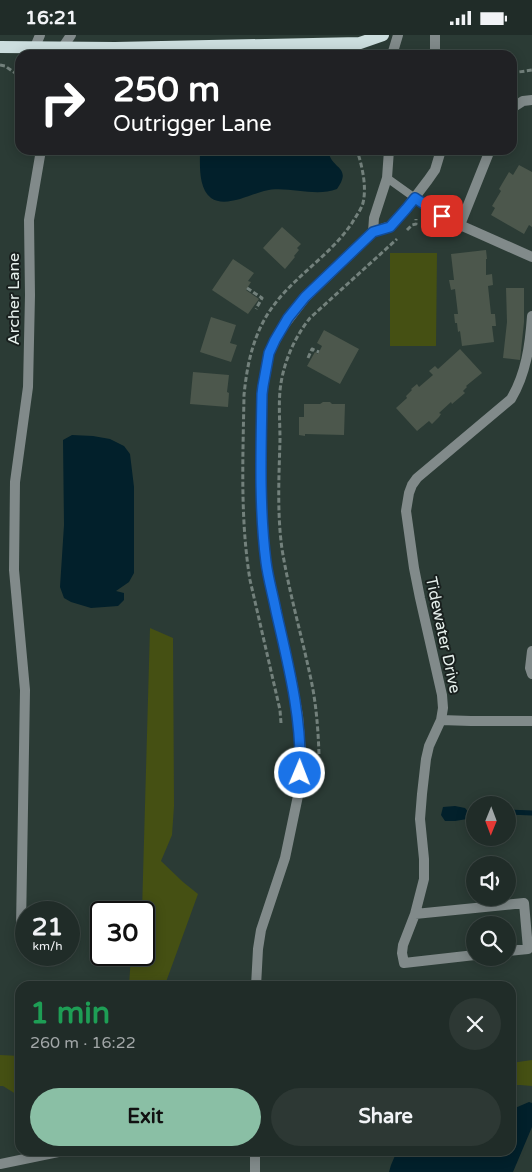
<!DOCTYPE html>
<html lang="en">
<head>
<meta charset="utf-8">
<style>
  :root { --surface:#202c28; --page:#2d3834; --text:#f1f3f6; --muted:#a2a7a8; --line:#3d4845; --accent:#8abfa5 }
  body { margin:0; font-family:"Varela Round",sans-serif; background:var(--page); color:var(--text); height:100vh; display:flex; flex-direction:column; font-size:19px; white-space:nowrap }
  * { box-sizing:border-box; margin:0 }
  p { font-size:16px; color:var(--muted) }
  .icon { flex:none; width:28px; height:28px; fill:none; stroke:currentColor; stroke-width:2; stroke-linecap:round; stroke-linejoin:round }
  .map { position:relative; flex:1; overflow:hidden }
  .details { position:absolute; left:15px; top:946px; width:501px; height:175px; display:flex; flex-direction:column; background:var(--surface); border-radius:15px; box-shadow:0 2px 12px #0003,0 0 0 1px var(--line) }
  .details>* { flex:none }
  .banner { position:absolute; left:15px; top:15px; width:502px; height:105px; border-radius:15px; box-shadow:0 2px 12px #0003,0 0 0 1px var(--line); background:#202124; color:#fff; overflow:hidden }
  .needle { width:32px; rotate:181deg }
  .tools { position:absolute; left:466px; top:761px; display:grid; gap:10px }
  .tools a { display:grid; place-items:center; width:50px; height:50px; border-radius:50%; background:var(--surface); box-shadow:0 2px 12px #0003,0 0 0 1px var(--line); font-size:25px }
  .speed { position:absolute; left:15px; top:866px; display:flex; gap:10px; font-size:25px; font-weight:700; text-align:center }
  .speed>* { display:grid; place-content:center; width:65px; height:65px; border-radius:50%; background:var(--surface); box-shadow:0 2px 12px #0003,0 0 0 1px var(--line); line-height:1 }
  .speed small { font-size:12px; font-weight:400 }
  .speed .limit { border:2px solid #111; border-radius:8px; background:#fff; color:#111 }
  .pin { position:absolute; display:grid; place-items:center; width:42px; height:42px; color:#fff; margin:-21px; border-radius:10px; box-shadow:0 2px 8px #0006 }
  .me { position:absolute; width:55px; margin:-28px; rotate:1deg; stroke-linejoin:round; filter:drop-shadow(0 0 4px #0008) }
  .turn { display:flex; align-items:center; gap:18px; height:105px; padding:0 15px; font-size:22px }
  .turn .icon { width:65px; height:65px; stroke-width:2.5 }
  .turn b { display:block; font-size:35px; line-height:42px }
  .round { display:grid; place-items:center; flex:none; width:52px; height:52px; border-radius:26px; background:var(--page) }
  .summary { display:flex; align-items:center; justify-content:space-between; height:85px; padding:0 15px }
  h1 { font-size:30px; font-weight:700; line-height:38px; color:#1e9e55 }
  .action { display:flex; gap:10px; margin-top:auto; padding:10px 15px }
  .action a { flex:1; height:58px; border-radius:30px; background:var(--accent); color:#111; font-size:20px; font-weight:700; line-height:58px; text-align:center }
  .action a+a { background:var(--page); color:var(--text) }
  .status { display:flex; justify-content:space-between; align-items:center; height:35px; padding:0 25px; background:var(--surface); direction:ltr }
  .status svg { height:14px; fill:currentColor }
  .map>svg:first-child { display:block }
  .green { fill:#455013 }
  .water { fill:#02202b }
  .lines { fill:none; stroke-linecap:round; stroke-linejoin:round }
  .stream { stroke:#02202b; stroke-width:5 }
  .building { fill:#4c574c }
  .path { stroke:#73817c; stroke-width:3; stroke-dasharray:5 2.5; stroke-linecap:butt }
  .lane { stroke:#818a8a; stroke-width:8 }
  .street { stroke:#818a8a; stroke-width:10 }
  .primary { stroke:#ccdede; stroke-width:12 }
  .route-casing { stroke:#114b97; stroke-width:12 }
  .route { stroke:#1a73e8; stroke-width:9 }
  .labels { text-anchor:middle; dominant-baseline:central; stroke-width:4; stroke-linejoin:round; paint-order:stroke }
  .street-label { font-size:16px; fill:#e6f0ec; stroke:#19201e }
</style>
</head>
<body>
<div class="status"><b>16:21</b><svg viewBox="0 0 49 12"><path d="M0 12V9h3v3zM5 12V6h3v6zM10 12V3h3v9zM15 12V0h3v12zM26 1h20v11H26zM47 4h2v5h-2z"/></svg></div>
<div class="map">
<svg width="532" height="1137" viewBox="0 0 532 1137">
  <rect width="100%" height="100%" fill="#2b3b35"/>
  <path class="green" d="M390 218H437L436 311H390Z
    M150 593 173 603 174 771 172 800 161 826 183 847 198 859 166 947 169 951H129L131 920H144V878L142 877Z
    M0 1020 20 1021V1079L19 1061 3 1051H0Z
    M532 1025V1051L520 1050H511V1028Z"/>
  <path class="water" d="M200 115H328C331 135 353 131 337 154 314 163 288 150 264 156 249 160 225 173 211 163 198 153 200 129 200 115Z
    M72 400 93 401 110 404 124 411 130 419 134 452V538L129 547 116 556 124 558V565L118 571 91 573 71 567 64 563 60 552 64 490 63 405Z
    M455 771 465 773 470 779 467 784 455 786H445L441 780 443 772Z
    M529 1067 532 1068V1092L513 1137H389L391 1130 397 1116H511V1076L515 1073Z"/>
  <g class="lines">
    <path class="stream" d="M508 777 532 778
      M470 779H475"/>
  </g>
  <path class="building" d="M519 130 532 137V192L529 190 524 199 491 180 495 173 492 171 501 156 499 154 509 137 513 140Z
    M282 192 301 209 297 213 299 215 294 221 295 222 285 234 263 213Z
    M486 215 487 224H486V240L492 239 493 250 488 251 491 279H495L496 291H492L494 307 462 311 460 296 458 297 457 288H455L454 279H458L455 254 451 255 449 245H454L451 219Z
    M233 224 254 238 248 246 251 247 246 255 259 264 248 279 212 255Z
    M506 253H524V287L520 325 503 323 507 287Z
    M211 282 236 290 230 308 237 310 231 327 200 317Z
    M324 295 359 314 340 349 307 331 315 317 318 319 322 311 317 308Z
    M460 314 482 338 466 351 467 352 463 356 465 358 452 369 451 367 439 378 441 379 439 382 432 389 429 386 417 396 396 373 407 363 406 361 412 355 411 354 417 349 419 352 433 340 429 336 435 331 438 334Z
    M193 337 229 340 227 357 229 358 228 372 190 369Z
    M323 367H330L332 369H345L344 400 305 399V401L299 400V382H304V369H320Z"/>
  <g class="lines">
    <path class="path" d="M0 30 5 31 18 40H20
      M512 38 532 35
      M407 195 412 190 416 189V184
      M247 253 262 263 256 274
      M308 323 312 314 319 317
      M281 688 280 675 250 545C240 484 243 422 244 360 247 330 253 300 271 274 294 241 330 221 352 188 356 181 361 175 363 168 367 151 362 131 357 115
      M319 719C318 692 316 666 310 640 301 598 289 557 282 514 277 478 279 441 280 405 280 386 278 366 281 348 285 324 295 302 310 283L397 204"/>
    <path class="lane" d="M387 143 415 163"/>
    <path class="street" d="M435 0V20
      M35 20V12L40 0
      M62 20 63 12 71 0
      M392 20 398 0
      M512 73 523 66 532 65
      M415 163 442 181 460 190 532 222
      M460 190 490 115
      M373 197 374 183 387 143 389 115
      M532 616 530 633 532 639
      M441 685 471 686H532
      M415 879 524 868 528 914 508 916
      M21 892 25 655 14 535 15 447 28 352 30 260 29 185 41 115
      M475 920 404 928 402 918 403 910 415 879 424 844V824L420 784 422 759 426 724 429 711 441 685 443 673 442 660 420 563 414 533 406 476 409 458 412 450 417 443 511 364C526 339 530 310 532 281
      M256 951 258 914 261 895 285 823 299 756 301 719 298 681 292 647 266 529 263 500 261 445 262 359 267 330 269 318 282 293 305 263 373 197 390 191 406 174 428 145 435 135 441 115
      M0 1129 63 1116
      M255 1137V1116"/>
    <path class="primary" d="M0 12 115 13 360 8 383 0"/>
  </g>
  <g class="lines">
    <g class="route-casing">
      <path id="route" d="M300 738C302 682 288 629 276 576 273 560 268 543 266 527 259 472 261 415 262 359L263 351 269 318 275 305 288 283 305 262 373 197 390 192 406 174 415 163 442 181"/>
    </g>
    <use href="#route" class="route"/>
  </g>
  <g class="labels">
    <g class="street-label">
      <text transform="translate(14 264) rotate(-90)">Archer Lane</text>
      <text transform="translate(443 600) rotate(78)">Tidewater Drive</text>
    </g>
  </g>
</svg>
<div class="tools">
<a><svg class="needle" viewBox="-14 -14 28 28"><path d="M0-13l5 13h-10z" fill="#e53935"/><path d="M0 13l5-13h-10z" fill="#a2a7a8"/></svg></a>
<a><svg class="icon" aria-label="sound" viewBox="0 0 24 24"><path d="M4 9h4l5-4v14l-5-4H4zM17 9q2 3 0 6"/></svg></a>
<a><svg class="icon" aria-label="search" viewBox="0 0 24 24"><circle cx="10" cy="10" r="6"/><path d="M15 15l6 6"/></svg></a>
</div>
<div class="speed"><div>21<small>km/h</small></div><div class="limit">30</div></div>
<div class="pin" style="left:442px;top:181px;background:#d93025"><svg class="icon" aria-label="arrive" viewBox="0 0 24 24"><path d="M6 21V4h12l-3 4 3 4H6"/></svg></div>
<svg class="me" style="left:300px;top:738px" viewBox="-20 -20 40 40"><circle r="17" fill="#1a73e8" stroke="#fff" stroke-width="3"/><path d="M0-11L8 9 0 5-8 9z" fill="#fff"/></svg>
<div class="banner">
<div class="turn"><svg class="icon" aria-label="right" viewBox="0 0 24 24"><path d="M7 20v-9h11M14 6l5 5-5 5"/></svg><div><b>250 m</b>Outrigger Lane</div></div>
</div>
<section class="details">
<div class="summary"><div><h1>1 min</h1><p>260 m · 16:22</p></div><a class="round"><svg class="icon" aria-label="close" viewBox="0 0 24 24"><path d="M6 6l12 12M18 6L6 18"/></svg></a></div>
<div class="action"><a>Exit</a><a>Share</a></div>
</section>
</div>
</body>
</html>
